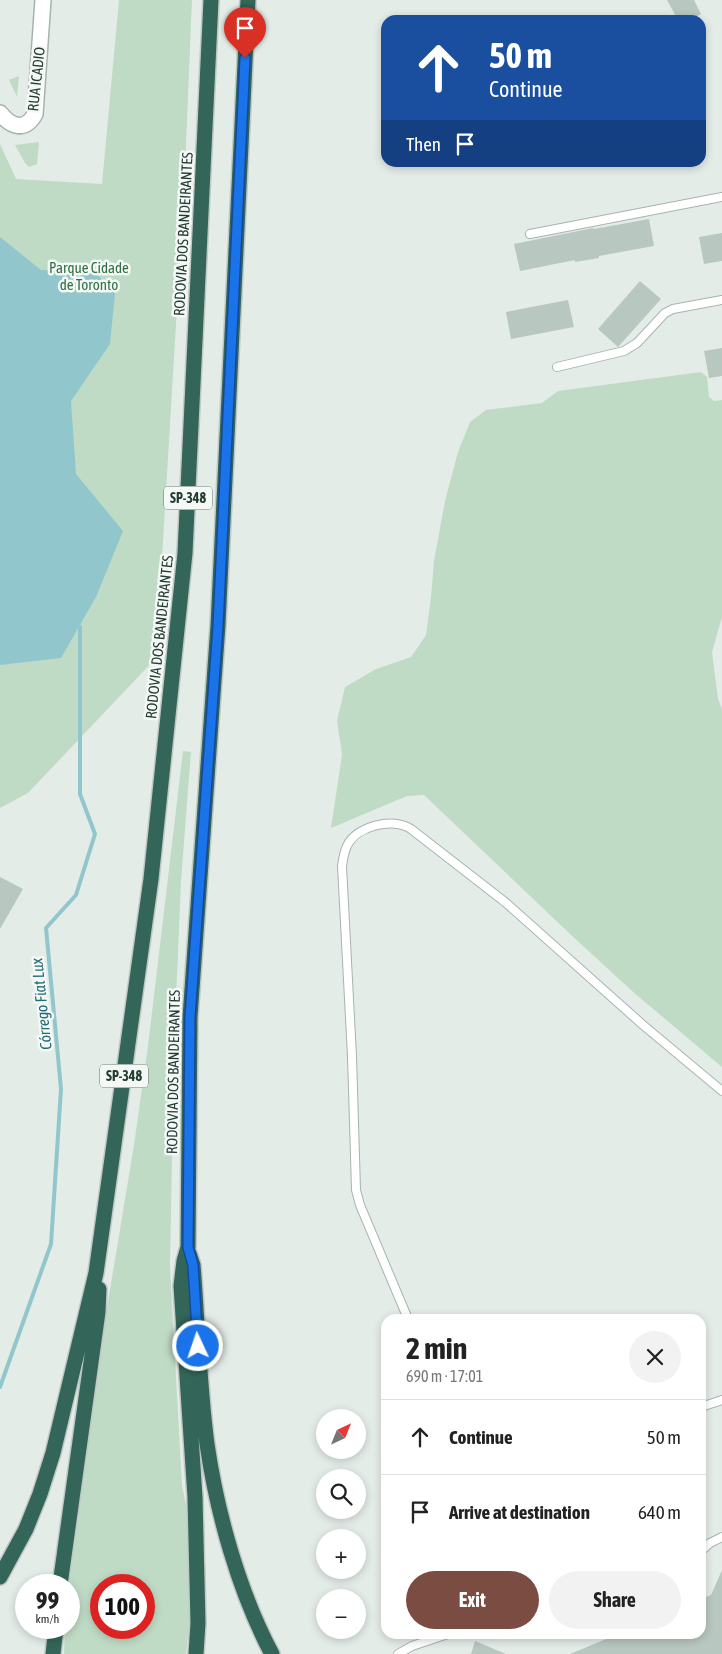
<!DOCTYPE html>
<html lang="en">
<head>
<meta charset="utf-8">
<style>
  :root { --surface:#fff; --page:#f2f2f2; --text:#222; --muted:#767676; --line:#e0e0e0; --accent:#7a4c42 }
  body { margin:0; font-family:"Asap Condensed",sans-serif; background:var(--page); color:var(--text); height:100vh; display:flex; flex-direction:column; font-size:19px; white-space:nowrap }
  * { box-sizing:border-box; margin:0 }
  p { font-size:16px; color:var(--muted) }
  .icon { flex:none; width:28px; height:28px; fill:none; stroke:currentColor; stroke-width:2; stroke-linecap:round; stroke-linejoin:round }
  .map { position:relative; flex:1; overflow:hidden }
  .details { position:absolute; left:381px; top:1314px; width:325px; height:325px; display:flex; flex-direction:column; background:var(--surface); border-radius:15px; box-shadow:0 2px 8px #0003 }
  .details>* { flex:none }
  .hud { position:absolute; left:381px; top:15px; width:325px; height:152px; border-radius:15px; box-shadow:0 2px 8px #0003; background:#1a4fa0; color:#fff; overflow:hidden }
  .needle { width:32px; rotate:43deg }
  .tools { position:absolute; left:316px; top:1409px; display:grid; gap:10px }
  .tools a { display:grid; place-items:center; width:50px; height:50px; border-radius:50%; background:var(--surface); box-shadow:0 2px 8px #0003; font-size:25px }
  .speed { position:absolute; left:15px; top:1574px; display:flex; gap:10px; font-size:25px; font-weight:700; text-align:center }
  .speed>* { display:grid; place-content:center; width:65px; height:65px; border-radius:50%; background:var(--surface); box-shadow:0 2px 8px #0003; line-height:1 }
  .speed small { font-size:12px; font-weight:400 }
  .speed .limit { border:8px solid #d22; background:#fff; color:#111 }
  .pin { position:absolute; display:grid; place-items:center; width:42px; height:42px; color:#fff; margin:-51px -21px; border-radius:50% 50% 50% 0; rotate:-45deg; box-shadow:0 0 5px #0007 }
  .pin .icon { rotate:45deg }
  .me { position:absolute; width:55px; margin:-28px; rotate:357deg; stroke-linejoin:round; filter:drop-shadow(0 0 4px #0008) }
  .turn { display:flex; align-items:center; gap:18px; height:105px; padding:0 25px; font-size:22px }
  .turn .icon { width:65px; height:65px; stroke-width:2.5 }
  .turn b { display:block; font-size:35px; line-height:42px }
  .then { display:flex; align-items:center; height:48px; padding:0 25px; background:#0003; gap:10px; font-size:19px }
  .round { display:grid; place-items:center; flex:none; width:52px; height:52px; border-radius:26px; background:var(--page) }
  .head { display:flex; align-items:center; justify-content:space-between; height:85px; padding:0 25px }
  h1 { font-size:30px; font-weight:700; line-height:38px }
  .button { display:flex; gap:10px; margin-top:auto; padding:10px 25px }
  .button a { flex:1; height:58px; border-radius:30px; background:var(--accent); color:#fff; font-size:20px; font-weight:700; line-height:58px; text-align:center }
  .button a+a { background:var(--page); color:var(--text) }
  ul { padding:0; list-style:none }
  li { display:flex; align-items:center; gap:15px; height:75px; padding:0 25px; border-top:1px solid var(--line) }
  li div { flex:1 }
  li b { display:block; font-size:19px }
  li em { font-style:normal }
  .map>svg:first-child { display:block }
  .green { fill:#bfdbc5; fill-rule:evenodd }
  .water { fill:#91c7cc }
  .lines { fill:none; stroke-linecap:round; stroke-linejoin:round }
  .stream { stroke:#91c7cc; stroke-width:4 }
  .building { fill:#b9c7c1 }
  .lane-casing { stroke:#a7b4ae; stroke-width:10 }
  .street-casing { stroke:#a7b4ae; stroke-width:18 }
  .highway-casing { stroke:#c2c8c6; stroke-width:18 }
  .lane { stroke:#fff; stroke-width:8 }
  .street { stroke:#fff; stroke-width:15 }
  .highway { stroke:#336658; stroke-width:15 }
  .route-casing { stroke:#114b97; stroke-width:12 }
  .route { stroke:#1a73e8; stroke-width:9 }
  .labels { text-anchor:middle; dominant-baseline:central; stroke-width:5; stroke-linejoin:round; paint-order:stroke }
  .shield { fill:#f4f9f6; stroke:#63756e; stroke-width:1 }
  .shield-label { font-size:14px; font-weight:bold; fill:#253c34 }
  .street-label { font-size:15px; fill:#253c34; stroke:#f4f9f6 }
  .park-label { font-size:15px; fill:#327046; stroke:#f4f9f6 }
  .water-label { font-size:16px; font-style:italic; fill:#246b73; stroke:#f4f9f6 }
</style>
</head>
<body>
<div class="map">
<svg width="722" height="1654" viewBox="0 0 722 1654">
  <rect width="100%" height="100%" fill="#e4ece8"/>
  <path class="green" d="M119 0H192L184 191 156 658 28 793 0 808V144L16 179 102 184Z
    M19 76 17 97 9 80Z
    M39 142 37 164 29 167 25 163 15 145Z
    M701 372 707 377 709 397 714 401 722 400V617L712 652 718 699 722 709V1067L632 991 569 933 424 795 407 796 331 828 342 755 337 721 345 687 376 669 411 657 426 635 431 597 434 561 445 501 458 452 470 422 486 410 542 403 558 391Z
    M183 751 191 752 181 881 174 1048 170 1267 182 1486 188 1514 191 1607 186 1654H64L65 1628H69V1585L105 1320 134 1145 148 1046ZM101 1585H144V1628H101Z"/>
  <path class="water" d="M0 237 41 270H93L115 293 110 344 71 401 76 474 123 531 96 597 61 658 0 665Z"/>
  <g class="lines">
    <path class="stream" d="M0 1387 51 1244 61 1089 46 928 76 895 95 834 80 794V627"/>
  </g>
  <path class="building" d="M667 0H694L701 14 690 20H678Z
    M649 219 654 246 599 256V258L575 262V260L520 271 514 244 593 228 594 229Z
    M722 233V261L704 264 699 237Z
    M640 281 661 299 618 347 598 329Z
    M568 300 574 327 511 339 506 312Z
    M722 348V376L709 378 704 351Z
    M0 877 23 889 0 929Z
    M722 1570V1654H570L618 1634H701V1599L711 1595Z
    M475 1641 506 1654H471Z"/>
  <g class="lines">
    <g class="lane-casing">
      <path id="lane" d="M530 234 722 197
        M557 367 624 351 637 343 665 313 673 309 722 300
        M408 1319 360 1205 356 1190 352 1056 342 866C343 859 344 852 347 846 356 826 393 817 411 829L505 902 643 1025 722 1091
        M701 1407 722 1400
        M701 1551 710 1543 722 1537
        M398 1654 412 1646 448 1634"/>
    </g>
    <g class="street-casing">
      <path id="street" d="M0 113C11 127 25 132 35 114L43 0"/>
    </g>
    <g class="highway-casing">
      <path id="highway" d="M189 1253 193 1265C198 1325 199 1385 207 1444 217 1513 239 1592 272 1654
        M0 1577 26 1529 40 1494 53 1453 96 1273 151 879 185 553 211 0
        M60 1585 98 1312 99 1289
        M53 1654 56 1628
        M196 1654 198 1623 195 1497 181 1286 184 1261 188 1247 190 1017 218 625 248 0"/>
    </g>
    <use href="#lane" class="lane"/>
    <use href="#street" class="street"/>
    <use href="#highway" class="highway"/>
  </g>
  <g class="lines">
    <g class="route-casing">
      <path id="route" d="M198 1346 193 1265 188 1247 190 1017 218 626 245 58"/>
    </g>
    <use href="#route" class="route"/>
  </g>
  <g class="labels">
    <g class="shield">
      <rect x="164" y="486.5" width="48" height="23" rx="4"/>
      <rect x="100" y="1064.5" width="48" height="23" rx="4"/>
    </g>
    <g class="shield-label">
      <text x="188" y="498">SP-348</text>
      <text x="124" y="1076">SP-348</text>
    </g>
    <g class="street-label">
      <text transform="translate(36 79) rotate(-84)">RUA ICADIO</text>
      <text transform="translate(183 234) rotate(-87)">RODOVIA DOS BANDEIRANTES</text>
      <text transform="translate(159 637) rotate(-84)">RODOVIA DOS BANDEIRANTES</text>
      <text transform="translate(173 1072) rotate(-89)">RODOVIA DOS BANDEIRANTES</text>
    </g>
    <g class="park-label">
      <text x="89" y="267">Parque Cidade<tspan x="89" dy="17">de Toronto</tspan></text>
    </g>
    <g class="water-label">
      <text transform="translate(41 1004) rotate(-96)">Córrego Fiat Lux</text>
    </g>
  </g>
</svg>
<div class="tools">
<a><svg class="needle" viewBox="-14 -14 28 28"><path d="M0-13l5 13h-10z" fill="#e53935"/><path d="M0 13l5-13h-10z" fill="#767676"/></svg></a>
<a><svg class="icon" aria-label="search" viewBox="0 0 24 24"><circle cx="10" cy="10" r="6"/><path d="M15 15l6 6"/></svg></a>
<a>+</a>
<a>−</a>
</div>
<div class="speed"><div>99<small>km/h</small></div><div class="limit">100</div></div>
<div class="pin" style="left:245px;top:58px;background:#d93025"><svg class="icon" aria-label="arrive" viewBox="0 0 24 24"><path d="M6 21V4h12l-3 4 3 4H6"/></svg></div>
<svg class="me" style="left:198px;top:1346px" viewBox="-20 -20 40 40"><circle r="17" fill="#1a73e8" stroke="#fff" stroke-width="3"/><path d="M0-11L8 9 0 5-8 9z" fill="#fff"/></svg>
<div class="hud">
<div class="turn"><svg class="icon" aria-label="ahead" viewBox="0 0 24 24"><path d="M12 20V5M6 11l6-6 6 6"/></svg><div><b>50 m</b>Continue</div></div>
<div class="then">Then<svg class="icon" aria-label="arrive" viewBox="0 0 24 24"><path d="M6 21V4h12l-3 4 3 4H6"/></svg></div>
</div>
<section class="details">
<div class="head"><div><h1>2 min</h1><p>690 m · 17:01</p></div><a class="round"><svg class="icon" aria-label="close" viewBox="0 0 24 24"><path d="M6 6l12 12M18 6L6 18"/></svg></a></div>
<ul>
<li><svg class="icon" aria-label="ahead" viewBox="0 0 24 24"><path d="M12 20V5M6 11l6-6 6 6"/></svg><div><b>Continue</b></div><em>50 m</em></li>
<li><svg class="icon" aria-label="arrive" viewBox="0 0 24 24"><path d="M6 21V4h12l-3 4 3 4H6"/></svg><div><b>Arrive at destination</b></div><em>640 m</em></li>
</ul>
<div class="button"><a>Exit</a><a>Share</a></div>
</section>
</div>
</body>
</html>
